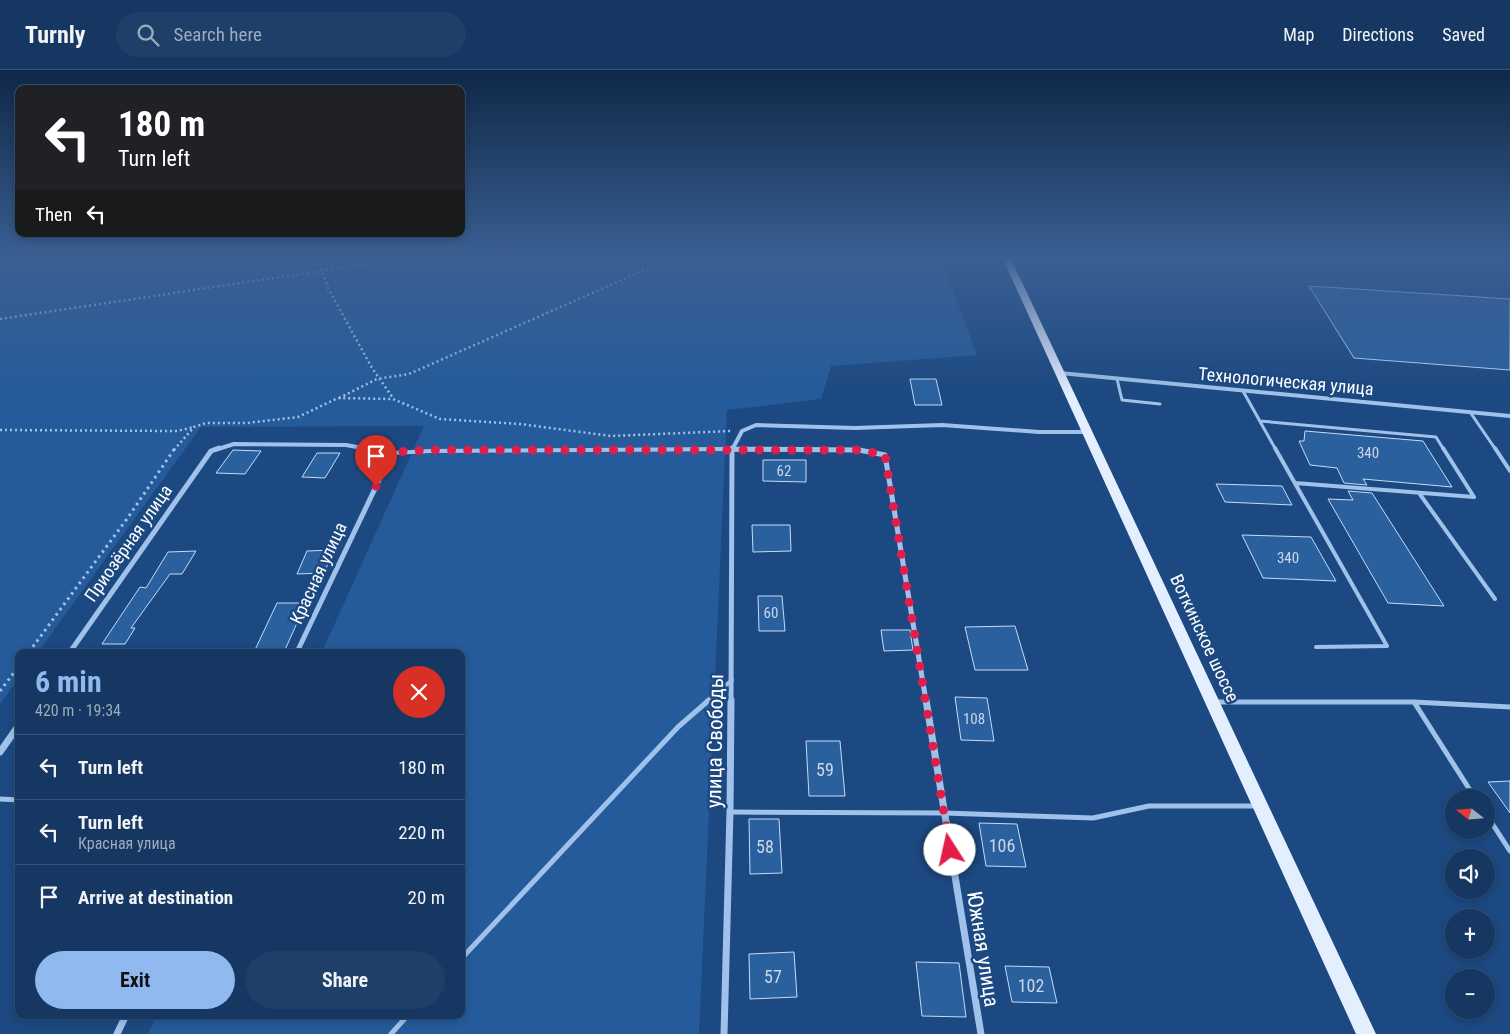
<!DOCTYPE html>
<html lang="en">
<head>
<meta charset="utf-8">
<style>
  :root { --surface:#153761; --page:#1e3f67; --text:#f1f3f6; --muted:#9dacbd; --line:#345176; --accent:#90b9f0 }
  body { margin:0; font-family:"Roboto Condensed",sans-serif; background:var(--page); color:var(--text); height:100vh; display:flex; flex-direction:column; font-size:19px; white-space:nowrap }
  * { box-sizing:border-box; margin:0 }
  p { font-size:16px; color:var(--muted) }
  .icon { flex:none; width:28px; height:28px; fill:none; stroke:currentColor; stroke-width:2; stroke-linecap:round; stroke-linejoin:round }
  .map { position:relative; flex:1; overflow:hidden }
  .side { position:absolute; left:15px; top:579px; width:450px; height:370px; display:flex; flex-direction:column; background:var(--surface); border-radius:10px; box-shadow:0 2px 8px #0003,0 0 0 1px var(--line) }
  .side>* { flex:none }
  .guide { position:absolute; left:15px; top:15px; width:450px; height:152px; border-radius:10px; box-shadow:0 2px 8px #0003,0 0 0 1px var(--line); background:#202124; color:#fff; overflow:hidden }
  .needle { width:32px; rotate:287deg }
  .controls { position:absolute; left:1445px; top:719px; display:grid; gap:10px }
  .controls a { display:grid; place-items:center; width:50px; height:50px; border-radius:50%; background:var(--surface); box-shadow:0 2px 8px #0003,0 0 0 1px var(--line); font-size:25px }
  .pin { position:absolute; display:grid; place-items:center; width:42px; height:42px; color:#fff; margin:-51px -21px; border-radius:50% 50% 50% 0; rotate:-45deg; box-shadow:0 0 5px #0007 }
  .pin .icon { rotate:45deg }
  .me { position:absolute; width:55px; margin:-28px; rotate:350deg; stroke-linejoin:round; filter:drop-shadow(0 0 4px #0008) }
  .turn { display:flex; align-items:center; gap:18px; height:105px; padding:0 20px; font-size:22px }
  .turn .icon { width:65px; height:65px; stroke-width:2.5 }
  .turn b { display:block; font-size:35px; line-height:42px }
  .then { display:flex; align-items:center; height:48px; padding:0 20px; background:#0003; gap:10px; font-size:19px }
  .round { display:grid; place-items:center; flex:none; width:52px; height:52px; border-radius:26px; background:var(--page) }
  .overview { display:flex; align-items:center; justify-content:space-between; height:85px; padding:0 20px }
  h1 { font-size:30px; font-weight:700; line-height:38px; color:var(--accent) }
  .action { display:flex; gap:10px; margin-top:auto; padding:10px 20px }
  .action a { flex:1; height:58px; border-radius:30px; background:var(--accent); color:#111; font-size:20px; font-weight:700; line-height:58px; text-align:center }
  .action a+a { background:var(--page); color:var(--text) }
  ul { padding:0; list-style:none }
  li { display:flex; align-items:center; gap:15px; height:65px; padding:0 20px; border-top:1px solid var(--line) }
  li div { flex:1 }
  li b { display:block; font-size:19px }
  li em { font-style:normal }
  header { display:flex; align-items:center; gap:30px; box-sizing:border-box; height:70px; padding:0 25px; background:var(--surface); border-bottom:1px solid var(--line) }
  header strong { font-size:24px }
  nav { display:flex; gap:28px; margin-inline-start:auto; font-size:18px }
  .search { width:350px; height:45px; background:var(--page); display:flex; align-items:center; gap:12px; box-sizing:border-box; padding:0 18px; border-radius:28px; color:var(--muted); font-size:19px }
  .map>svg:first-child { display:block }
  .green { fill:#255b9a }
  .building { fill:#2b609f; stroke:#c4dcf7 }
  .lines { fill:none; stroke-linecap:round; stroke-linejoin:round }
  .path-far1 { stroke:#a0c2ea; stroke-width:2.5; stroke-dasharray:2 3; stroke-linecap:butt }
  .path { stroke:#a0c2ea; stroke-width:3; stroke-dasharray:2.5 4; stroke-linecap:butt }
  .service-far2 { stroke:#a0c2ea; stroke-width:3 }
  .service-far1 { stroke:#a0c2ea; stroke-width:4 }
  .service { stroke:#a0c2ea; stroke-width:5 }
  .minor-far2 { stroke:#a0c2ea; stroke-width:4 }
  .minor-far1 { stroke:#a0c2ea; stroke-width:5 }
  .minor { stroke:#a0c2ea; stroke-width:7 }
  .primary { fill:#e3eefe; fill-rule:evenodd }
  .route { stroke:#e11d48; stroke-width:9; stroke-dasharray:0 16.2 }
  .labels { text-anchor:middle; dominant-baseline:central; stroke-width:5; stroke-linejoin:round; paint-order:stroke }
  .number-label { font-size:15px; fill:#cad7e7 }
  .street-label { font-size:18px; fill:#fff; stroke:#1c4981 }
  .near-number-label { font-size:18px; fill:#cad7e7 }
  .near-street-label { font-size:21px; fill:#fff; stroke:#1c4981 }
</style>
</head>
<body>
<header>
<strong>Turnly</strong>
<div class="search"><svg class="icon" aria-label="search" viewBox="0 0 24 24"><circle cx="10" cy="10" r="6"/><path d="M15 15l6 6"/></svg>Search here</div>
<nav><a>Map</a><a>Directions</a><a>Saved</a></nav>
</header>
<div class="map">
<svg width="1510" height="964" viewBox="0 0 1510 964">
  <rect width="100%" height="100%" fill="#1c4981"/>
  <path class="green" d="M0 189H941L977 285 831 296 821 329 727 340 699 964H148L157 945H461V582H322L424 356 201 357 38 582H19V608L0 634Z"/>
  <path class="building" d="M1309 216 1510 229V300L1354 288Z
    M910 309H936L942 335H915Z
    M1305 361 1423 371 1452 417 1363 409 1367 415 1344 413 1337 398 1310 395 1299 371H1304Z
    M233 380 261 381 245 404 216 403Z
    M317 383H340L325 408 302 407Z
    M763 390H806V412L763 411Z
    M1216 414 1282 416 1292 435 1225 432Z
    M1348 421 1372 423 1444 536 1388 533 1328 429 1353 430Z
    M752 455H790L791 481 753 482Z
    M1242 465 1311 467 1336 511 1263 508Z
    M334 480 324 503 297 504 307 481Z
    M196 481 182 504H170L131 558H135L125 574H102L140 517 146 518 168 482Z
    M758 526H782L785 561H759Z
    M277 533H306L284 582H254Z
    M1015 556 1028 600H975L965 557Z
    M881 560H910L913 580 884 581Z
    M955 627 987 628 994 671 961 670Z
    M806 671H840L845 726H809Z
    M1510 711V743L1488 712Z
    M749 749H779L782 803 750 804Z
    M979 753 1017 754 1026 797 986 796Z
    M794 882 797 927 750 929 749 884Z
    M916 892 959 893 966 947 922 946Z
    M1005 896 1049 897 1057 933 1012 932Z"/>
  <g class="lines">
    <path class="path-far1" d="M317 189 328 218 372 298 393 328
      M0 249 400 189
      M339 328 377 309 409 304 669 189
      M0 360 177 361 194 357
      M174 380 194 357 206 353H247L298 347 338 328 393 329 440 349 520 354 611 366 731 361"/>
    <path class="path" d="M29 582 129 446 175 378
      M0 621 19 596"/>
    <path class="service-far2" d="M1117 309 1122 330 1160 334
      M1243 321 1276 380
      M1470 342 1496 380
      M1260 351 1436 367 1444 380
      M627 380 732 379"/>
    <path class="service-far1" d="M1275 378 1387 576 1316 577
      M1495 378 1510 401
      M392 383 430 381 732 379
      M1295 413 1474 427 1443 378
      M1419 423 1495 529
      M707 631 732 610"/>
    <path class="service" d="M1217 632H1414L1475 728
      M1414 632 1510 637
      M0 729 19 730
      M730 742 944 743 1093 748 1149 736H1257
      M1486 744 1510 781
      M461 889 678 657 709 630
      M391 964 408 945"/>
    <path class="minor-far2" d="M1060 303 1510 346
      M732 379 821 380
      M215 380 234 374 346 375 373 380
      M732 380 742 361 756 355 855 358 942 355 1039 362H1087"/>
    <path class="minor-far1" d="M732 379 859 380 885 385 926 631
      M70 582 211 381 219 378
      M297 582 392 383 366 378
      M731 631 732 378"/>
    <path class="minor" d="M926 630 981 964
      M0 682 19 655
      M117 964 126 945
      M724 964 730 742 731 630"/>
    <path class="primary" d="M1003 189H1011L1376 964H1356Z"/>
  </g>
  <linearGradient id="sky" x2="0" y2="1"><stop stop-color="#0f2847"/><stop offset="0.58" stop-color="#3a5f92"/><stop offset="1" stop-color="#3a5f92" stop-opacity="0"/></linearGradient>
  <rect width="1510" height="324" fill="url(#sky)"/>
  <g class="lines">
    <path class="route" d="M376 416 392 382 430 380H859L885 385 950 780"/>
  </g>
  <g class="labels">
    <g class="number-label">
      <text x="1368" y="383">340</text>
      <text x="784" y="401">62</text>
      <text x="1288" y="488">340</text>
      <text x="771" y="543">60</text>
      <text x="974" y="649">108</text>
    </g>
    <g class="street-label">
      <text transform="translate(1286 311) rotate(5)">Технологическая улица</text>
      <text transform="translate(128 473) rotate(-55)">Приозёрная улица</text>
      <text transform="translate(318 503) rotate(-65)">Красная улица</text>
      <text transform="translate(1205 568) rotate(65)">Воткинское шоссе</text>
    </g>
    <g class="near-number-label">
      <text x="825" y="699">59</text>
      <text x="1002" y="775">106</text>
      <text x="765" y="776">58</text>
      <text x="773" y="906">57</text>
      <text x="1031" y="915">102</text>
    </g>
    <g class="near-street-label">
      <text transform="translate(715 671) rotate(-89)">улица Свободы</text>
      <text transform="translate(983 879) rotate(81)">Южная улица</text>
    </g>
  </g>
</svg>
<div class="controls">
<a><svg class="needle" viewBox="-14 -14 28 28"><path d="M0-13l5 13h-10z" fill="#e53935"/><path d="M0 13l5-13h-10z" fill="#9dacbd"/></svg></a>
<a><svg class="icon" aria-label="sound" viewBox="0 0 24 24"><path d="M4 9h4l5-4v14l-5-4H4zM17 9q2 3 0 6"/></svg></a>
<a>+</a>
<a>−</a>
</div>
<div class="pin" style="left:376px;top:416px;background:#d93025"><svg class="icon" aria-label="arrive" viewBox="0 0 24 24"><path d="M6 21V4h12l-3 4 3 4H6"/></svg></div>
<svg class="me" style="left:950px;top:780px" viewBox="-20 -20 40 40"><circle r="19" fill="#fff"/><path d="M0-13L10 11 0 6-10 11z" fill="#e11d48"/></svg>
<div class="guide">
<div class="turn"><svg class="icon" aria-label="left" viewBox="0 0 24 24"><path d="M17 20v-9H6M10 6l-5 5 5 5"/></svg><div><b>180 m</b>Turn left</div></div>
<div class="then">Then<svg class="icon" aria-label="left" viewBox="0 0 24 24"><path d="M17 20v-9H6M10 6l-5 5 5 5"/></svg></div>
</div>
<section class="side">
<div class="overview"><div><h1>6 min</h1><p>420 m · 19:34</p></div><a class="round" style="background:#d93025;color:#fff"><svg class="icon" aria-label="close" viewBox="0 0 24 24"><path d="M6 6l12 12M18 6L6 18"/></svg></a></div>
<ul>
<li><svg class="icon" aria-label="left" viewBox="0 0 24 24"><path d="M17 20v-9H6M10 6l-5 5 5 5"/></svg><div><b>Turn left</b></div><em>180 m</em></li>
<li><svg class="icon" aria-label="left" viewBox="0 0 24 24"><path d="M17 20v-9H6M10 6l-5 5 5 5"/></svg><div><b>Turn left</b><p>Красная улица</p></div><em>220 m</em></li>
<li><svg class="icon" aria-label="arrive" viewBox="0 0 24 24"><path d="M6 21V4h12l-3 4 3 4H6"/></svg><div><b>Arrive at destination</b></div><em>20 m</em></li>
</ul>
<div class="action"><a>Exit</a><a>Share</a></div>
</section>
</div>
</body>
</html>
